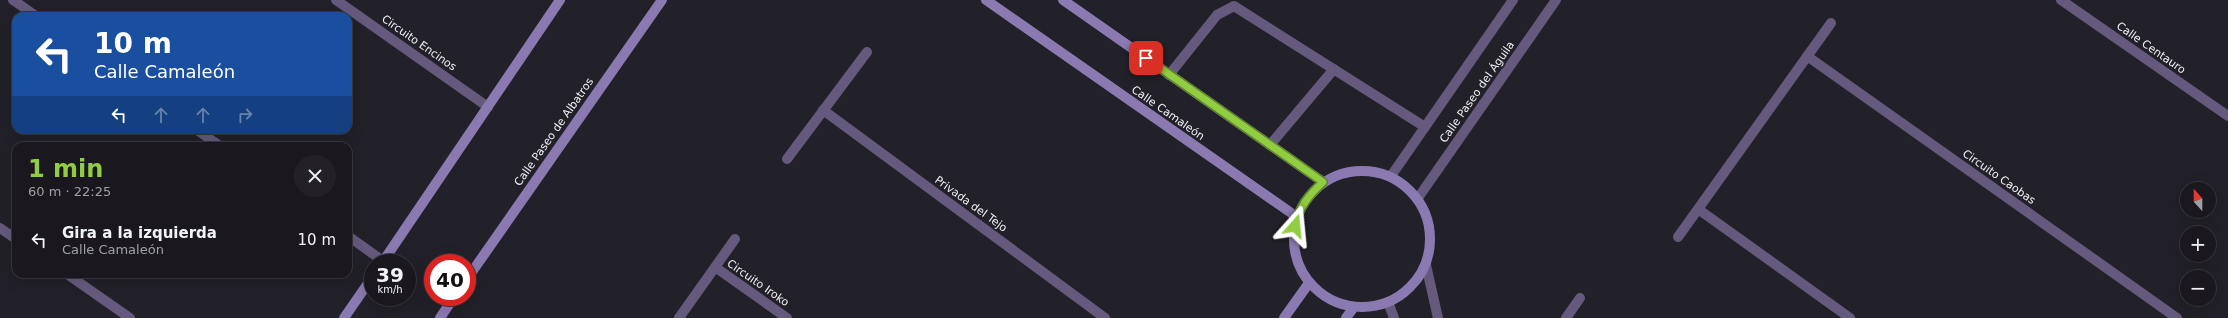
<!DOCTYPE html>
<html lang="es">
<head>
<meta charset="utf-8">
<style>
  :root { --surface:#1a181e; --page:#232127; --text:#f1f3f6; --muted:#9fa0a4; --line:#38373c; --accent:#91cd40 }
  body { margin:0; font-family:"DejaVu Sans",sans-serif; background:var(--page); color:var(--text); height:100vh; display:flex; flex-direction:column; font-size:15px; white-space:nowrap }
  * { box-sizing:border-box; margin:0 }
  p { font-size:13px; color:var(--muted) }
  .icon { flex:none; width:22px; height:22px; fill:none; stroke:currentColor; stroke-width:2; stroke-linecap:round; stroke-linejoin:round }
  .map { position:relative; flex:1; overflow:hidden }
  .drawer { position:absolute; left:12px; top:142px; width:340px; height:136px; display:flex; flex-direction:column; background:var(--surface); border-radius:12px; box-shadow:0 4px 16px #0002,0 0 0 1px var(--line) }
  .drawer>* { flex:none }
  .hud { position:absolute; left:12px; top:12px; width:340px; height:122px; border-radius:12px; box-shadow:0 4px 16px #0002,0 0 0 1px var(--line); background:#1a4fa0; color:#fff; overflow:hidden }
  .needle { width:26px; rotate:339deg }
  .controls { position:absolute; left:2180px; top:182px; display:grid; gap:8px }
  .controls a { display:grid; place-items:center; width:36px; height:36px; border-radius:50%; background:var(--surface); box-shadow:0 4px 16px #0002,0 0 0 1px var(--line); font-size:20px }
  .speed { position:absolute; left:364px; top:254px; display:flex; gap:8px; font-size:20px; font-weight:700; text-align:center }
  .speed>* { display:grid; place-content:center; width:52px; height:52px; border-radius:50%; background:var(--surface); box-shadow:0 4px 16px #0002,0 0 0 1px var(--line); line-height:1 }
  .speed small { font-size:10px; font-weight:400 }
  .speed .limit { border:6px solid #d22; background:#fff; color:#111 }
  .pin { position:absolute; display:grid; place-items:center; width:34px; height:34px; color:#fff; margin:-17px; border-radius:8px; box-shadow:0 2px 6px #0006 }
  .me { position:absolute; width:44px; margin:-22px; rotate:18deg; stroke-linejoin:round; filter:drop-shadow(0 0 3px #0008) }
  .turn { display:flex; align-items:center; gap:14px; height:84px; padding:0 16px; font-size:18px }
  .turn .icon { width:52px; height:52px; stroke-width:2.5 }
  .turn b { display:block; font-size:28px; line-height:34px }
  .lanes { display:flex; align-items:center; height:38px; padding:0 16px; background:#0003; justify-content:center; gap:20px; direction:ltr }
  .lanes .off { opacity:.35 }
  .round { display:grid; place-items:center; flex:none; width:42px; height:42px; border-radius:21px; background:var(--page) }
  .overview { display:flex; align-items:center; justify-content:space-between; height:68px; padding:0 16px }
  h1 { font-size:24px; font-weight:600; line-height:30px; color:var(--accent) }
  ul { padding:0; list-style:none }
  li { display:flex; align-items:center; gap:12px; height:60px; padding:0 16px }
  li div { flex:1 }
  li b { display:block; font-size:15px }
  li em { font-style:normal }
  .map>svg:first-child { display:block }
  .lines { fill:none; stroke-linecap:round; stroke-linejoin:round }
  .lane { stroke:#655a7d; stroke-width:10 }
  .street { stroke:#655a7d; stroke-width:10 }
  .secondary { stroke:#8b7ab2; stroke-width:10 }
  .route-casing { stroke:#5e852a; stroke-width:10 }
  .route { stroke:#91cd40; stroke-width:7 }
  .labels { text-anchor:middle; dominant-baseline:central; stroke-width:4; stroke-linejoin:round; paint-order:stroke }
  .street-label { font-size:11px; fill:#f1f0f5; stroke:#222028 }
</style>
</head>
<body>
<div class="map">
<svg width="2228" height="318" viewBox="0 0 2228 318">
  <rect width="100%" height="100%" fill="#222028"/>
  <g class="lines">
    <path class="lane" d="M1169 75 1217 15 1234 6 1425 127
      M1270 145 1334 69"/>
    <path class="street" d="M13 0 36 16
      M336 0 488 107
      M2061 0 2228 116
      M1807 56 2177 318
      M823 110 1105 318
      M197 130 220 146
      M787 159 867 52
      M1391 176 1513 0
      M1418 198 1556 0
      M1698 209 1850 318
      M0 228 16 239
      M348 236 383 261
      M1678 237 1831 23
      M1426 265 1438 318
      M715 267 787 318
      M67 274 130 318
      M1388 302 1394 318
      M679 318 735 239
      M1566 318 1580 298"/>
    <path class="secondary" d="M986 0 1297 217
      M1063 0 1323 182
      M1294 239a68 68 0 1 1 136 0a68 68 0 1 1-136 0Z
      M382 263 560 0
      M467 279 662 0
      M344 318 373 276
      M440 318 454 297
      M1284 318 1309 283
      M1346 318 1354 307"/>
  </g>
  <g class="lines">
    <g class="route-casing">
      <path id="route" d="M1146 58 1323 182C1309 195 1299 207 1295 226"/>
    </g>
    <use href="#route" class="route"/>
  </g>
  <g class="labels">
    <g class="street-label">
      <text transform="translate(419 43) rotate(35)">Circuito Encinos</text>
      <text transform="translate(2151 48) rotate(35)">Calle Centauro</text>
      <text transform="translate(1477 92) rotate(-55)">Calle Paseo del Águila</text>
      <text transform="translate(1168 113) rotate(35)">Calle Camaleón</text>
      <text transform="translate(554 132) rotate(-55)">Calle Paseo de Albatros</text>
      <text transform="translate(1999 177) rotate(35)">Circuito Caobas</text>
      <text transform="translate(971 204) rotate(36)">Privada del Tejo</text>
      <text transform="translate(758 283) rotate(35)">Circuito Iroko</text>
    </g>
  </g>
</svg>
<div class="controls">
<a><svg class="needle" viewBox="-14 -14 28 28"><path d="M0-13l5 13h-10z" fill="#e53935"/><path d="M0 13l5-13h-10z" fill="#9fa0a4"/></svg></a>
<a>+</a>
<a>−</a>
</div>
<div class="speed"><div>39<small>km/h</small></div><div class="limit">40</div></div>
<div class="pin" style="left:1146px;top:58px;background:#d93025"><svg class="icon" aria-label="arrive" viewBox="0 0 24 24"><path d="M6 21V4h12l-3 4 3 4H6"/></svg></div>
<svg class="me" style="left:1295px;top:226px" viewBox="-20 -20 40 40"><path d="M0-17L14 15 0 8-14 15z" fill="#91cd40" stroke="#fff" stroke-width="4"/></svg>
<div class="hud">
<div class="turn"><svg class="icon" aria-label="left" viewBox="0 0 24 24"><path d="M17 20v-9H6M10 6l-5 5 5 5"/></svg><div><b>10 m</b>Calle Camaleón</div></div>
<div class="lanes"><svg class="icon" aria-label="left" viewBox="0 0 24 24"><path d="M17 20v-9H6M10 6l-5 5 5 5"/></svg><svg class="icon off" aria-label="ahead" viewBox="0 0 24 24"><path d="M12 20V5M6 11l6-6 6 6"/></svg><svg class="icon off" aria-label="ahead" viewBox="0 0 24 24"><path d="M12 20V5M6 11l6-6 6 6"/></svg><svg class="icon off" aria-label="right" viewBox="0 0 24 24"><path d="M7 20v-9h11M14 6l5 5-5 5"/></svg></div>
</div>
<section class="drawer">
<div class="overview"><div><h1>1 min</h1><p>60 m · 22:25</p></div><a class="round"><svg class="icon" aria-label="close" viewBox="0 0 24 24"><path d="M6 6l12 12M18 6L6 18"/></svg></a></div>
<ul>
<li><svg class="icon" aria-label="left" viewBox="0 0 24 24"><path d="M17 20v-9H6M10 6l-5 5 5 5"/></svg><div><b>Gira a la izquierda</b><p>Calle Camaleón</p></div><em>10 m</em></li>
</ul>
</section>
</div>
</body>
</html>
